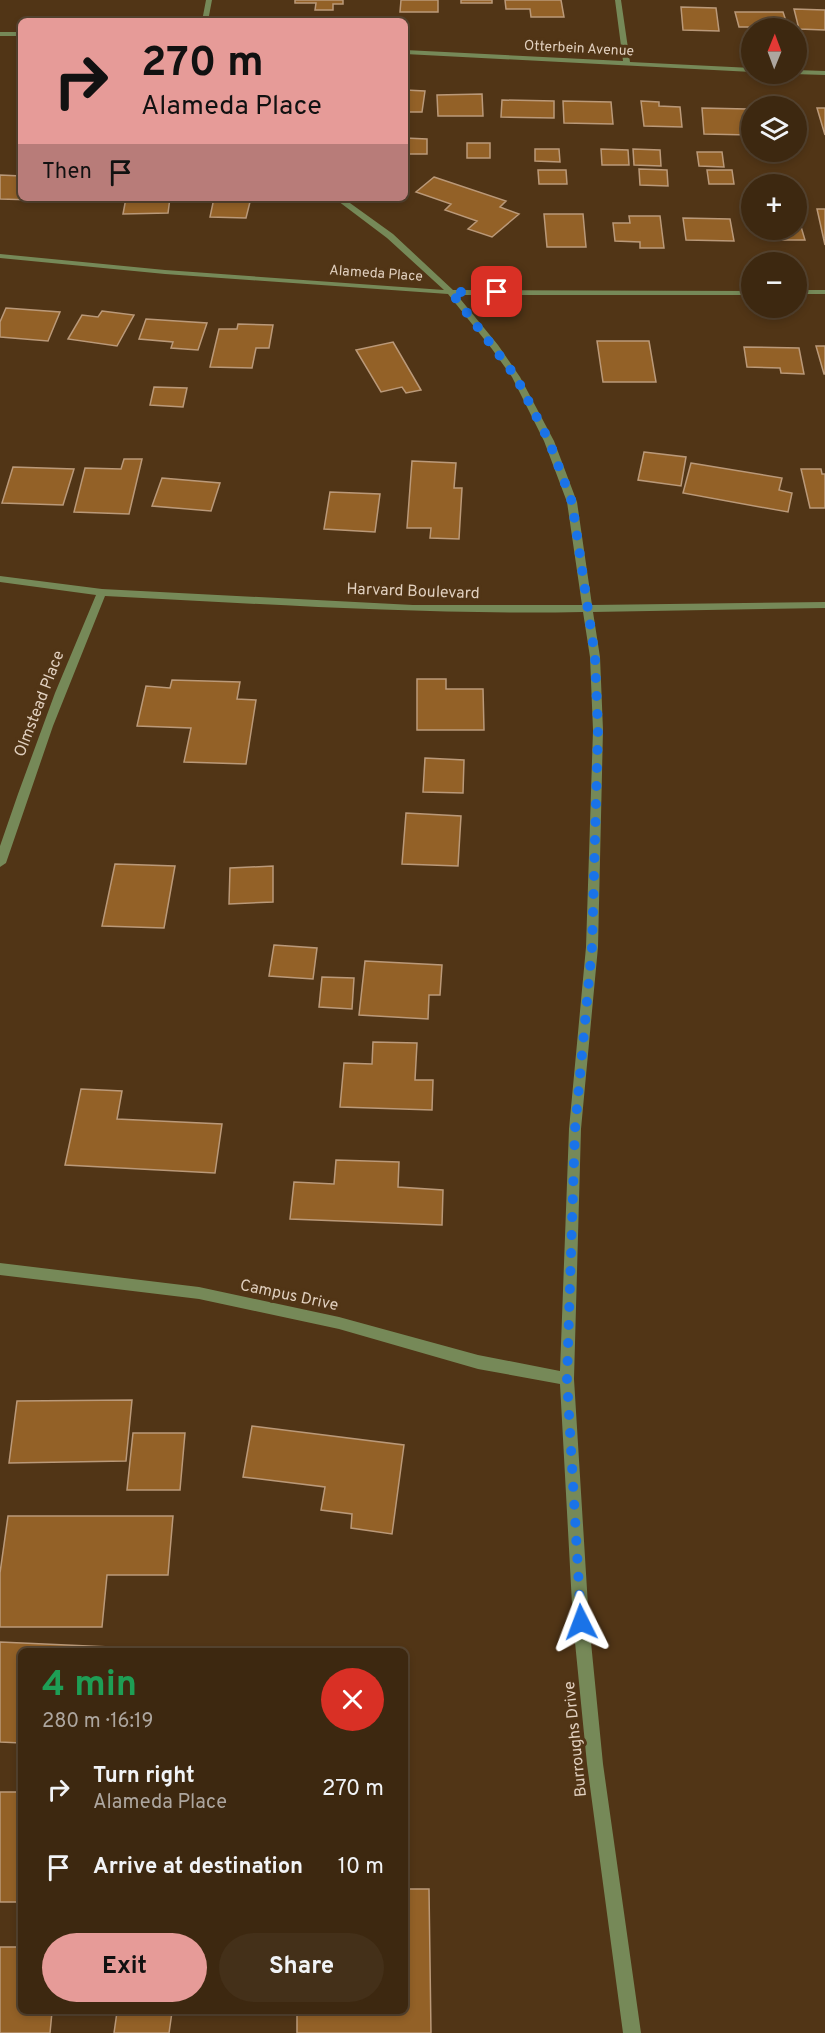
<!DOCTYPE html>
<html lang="en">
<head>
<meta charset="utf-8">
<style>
  :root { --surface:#3d2810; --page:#443019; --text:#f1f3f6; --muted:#ada69f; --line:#564430; --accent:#e69b98 }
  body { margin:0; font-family:Overpass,sans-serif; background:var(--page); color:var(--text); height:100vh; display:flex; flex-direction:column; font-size:22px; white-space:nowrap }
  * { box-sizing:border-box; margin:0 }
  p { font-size:20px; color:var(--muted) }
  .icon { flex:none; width:33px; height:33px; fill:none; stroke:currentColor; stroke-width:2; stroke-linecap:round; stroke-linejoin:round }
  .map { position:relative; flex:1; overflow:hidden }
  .panel { position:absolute; left:18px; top:1648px; width:390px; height:366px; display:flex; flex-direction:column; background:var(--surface); border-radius:9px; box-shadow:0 3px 9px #0003,0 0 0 2px var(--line) }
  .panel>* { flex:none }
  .banner { position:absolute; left:18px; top:18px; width:390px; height:183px; border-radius:9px; box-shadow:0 3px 9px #0003,0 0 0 2px var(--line); background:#e69b98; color:#111; overflow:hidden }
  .needle { width:39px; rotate:1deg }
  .controls { position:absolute; left:741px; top:18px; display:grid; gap:12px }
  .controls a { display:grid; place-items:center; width:66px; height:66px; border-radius:50%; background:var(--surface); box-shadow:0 3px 9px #0003,0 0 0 2px var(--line); font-size:30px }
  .pin { position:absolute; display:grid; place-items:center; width:51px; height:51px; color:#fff; margin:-26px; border-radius:12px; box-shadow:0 3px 9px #0006 }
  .me { position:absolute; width:66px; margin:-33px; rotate:357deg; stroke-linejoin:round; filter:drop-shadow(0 0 4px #0008) }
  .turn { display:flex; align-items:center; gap:21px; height:126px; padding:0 24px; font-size:27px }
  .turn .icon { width:78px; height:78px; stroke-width:2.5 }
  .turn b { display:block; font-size:42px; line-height:51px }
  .then { display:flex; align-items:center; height:57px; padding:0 24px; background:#0003; gap:12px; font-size:22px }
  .round { display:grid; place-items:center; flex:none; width:63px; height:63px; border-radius:32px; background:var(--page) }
  .head { display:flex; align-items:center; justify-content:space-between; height:102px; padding:0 24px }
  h1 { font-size:36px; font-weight:700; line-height:45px; color:#1e9e55 }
  .button { display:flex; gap:12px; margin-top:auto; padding:12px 24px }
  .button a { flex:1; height:69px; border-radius:36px; background:var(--accent); color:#111; font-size:24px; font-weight:700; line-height:69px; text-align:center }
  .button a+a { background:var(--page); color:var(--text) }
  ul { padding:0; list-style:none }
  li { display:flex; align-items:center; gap:18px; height:78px; padding:0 24px }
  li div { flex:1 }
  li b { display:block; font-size:22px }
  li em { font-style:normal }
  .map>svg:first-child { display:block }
  .building { fill:#936127; stroke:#ba9979; stroke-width:1.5 }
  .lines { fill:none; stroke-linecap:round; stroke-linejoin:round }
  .street { fill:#768958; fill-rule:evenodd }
  .route { stroke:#1a73e8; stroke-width:10; stroke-dasharray:0 18 }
  .labels { text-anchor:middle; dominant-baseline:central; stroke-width:6; stroke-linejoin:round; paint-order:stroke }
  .far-street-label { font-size:14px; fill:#e1d0bf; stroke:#513516 }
  .street-label { font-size:16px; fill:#e1d0bf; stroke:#513516 }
</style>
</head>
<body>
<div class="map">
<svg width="825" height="2033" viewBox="0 0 825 2033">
  <rect width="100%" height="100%" fill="#513516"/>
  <path class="building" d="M295 0H343V4H333V10H315L316 3H295Z
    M401 0H438V12H400Z
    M461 0H492V3H461Z
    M505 0H561L564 17H531L530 9H506Z
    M681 7 716 8 719 31 683 30Z
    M794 9 825 10V30L799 29Z
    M735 12H783L788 27H739Z
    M405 90 425 91 422 112H405Z
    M482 94 483 116H438L437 95Z
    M502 100 554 101V118L501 117Z
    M563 101 611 102 613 124 564 123Z
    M641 101 659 102V106L680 107 682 127 644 126Z
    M702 108 747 109 750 135 704 134Z
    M817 108H825V135Z
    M405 138 427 139V154H405Z
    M467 143H490V158H467Z
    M535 149H559L560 162 535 161Z
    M601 149 628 150 629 165H602Z
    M633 149 660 150 661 166 634 165Z
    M697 152H722L724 167 699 166Z
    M639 169 667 170 668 186 640 185Z
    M538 170H566L567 184H539Z
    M707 170H732L734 184H709Z
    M0 175 21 176V198H35L34 200 0 199Z
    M434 177 506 201 500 207 519 214 492 237 468 229 477 221 445 210 451 204 416 192Z
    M55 198H101L100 201 54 200Z
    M126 198H170L168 213 123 214Z
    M214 198H251L246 218 210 217Z
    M817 209H825V245Z
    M796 210 805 240H773L770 230H796Z
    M544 214H583L586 247H547Z
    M629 216H660L664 248H640V242L615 241 613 223H630Z
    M683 218 730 219 734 241 686 240Z
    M6 308 60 312 48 341 0 337V322Z
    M102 311 134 315 117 346 68 339 82 315 98 317Z
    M146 319 207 323 198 350 171 348 173 342 139 339Z
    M238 324 273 325 269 348H256L252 368 210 367 219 329H237Z
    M597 341H649L656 382H603Z
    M393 342 421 390 406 393 402 387 381 392 356 350Z
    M816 346H825V374H824Z
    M744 347 799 348 804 374 781 373 780 368 747 367Z
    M154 387 187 388 183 407 150 405Z
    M644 452 686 457 681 486 638 480Z
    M124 459H142L129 514 74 512 85 468 121 469Z
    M412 461 456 463 454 488H462L459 539 430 538 431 528H407Z
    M691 463 782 478 779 490 792 493 788 512 683 493Z
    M13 467 74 469 63 505 2 503Z
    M801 469H821L822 474H825V508H810Z
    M162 478 220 483 211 511 152 506Z
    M330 492 380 494 375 532 324 529Z
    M417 679H446V689H483L484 730H417Z
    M172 680 240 682 237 699 256 700 246 764 184 762 191 728 137 726 146 686 170 688Z
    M425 758 464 760 463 793 423 792Z
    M406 813 461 816 458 866 402 864Z
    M115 864 175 866 164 928 102 926Z
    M273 866V902L229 904 230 868Z
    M274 945 317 948 313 979 269 976Z
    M365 961 442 965 440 995H429L428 1019 359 1015Z
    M322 977 354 978 352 1009 319 1007Z
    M373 1042 417 1043 415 1080H433L432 1110 340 1107 344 1063 372 1064Z
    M81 1089 122 1091 117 1119 222 1124 215 1173 65 1165Z
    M336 1160 399 1162 398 1187 443 1190 442 1225 290 1219 294 1182 334 1184Z
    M132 1400 126 1461 9 1463 17 1401Z
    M252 1426 404 1445 392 1534 351 1528 352 1514 321 1510 325 1487 243 1477Z
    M133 1433H185L180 1490H127Z
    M8 1516H173L168 1575H107L102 1627H0V1573Z
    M0 1642 110 1647 109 1652H21V1743L0 1742Z
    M406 1727 408 1831H405V1727Z
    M0 1792H21V1902H0Z
    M405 1889H429L431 2033H297V2012H405Z
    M0 1947H21V2012H52L50 2033H0Z
    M117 2012H172L169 2033H114Z"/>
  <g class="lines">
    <path class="street" d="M206 0H212L208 21H202Z
      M615 0H621L630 62 752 68V72L405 54V50L623 61Z
      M0 32H21V36H0Z
      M796 70 825 71V75L793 74H796Z
      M334 198H343L393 234 453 290 752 291V295H457L498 345 520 377 554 441 577 502 592 605 825 602V608L593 612 600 657 603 730 598 947 581 1129 574 1379 589 1622 603 1764 641 2033H623L587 1764 573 1622 560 1384 478 1369 339 1329 199 1299 0 1275V1263L199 1287 339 1317 478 1355 560 1371 569 1129 586 947 593 730 590 657 583 612C424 615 265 604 105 596L53 726 6 863 0 867V846L18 794 55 693 96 595 0 582V576L102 589 413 605H582L567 502 544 441 512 377 492 349 448 294 165 274 0 258V254L165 270 444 290 387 238Z
      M796 290H825V294H796Z"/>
  </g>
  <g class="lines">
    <path class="route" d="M497 292H451L516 377 549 441 572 502 595 657 598 730 592 947 575 1129 567 1379 581 1622"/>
  </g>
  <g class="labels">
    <g class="far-street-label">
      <text transform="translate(579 49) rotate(3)">Otterbein Avenue</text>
      <text transform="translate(376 274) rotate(4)">Alameda Place</text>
    </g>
    <g class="street-label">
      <text transform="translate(413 592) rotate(2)">Harvard Boulevard</text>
      <text transform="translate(40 704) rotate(-69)">Olmstead Place</text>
      <text transform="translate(289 1296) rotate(12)">Campus Drive</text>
      <text transform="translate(576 1739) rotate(-96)">Burroughs Drive</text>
    </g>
  </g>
</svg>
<div class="controls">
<a><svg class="needle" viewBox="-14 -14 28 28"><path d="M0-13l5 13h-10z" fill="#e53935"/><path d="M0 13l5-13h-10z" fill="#ada69f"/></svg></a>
<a><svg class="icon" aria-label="layers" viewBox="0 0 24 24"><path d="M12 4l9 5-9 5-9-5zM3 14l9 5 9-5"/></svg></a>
<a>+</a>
<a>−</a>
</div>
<div class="pin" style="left:497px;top:292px;background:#d93025"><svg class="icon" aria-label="arrive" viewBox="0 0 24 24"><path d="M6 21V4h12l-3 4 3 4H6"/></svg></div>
<svg class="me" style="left:581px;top:1622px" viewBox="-20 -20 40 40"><path d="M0-17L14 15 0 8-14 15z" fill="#1a73e8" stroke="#fff" stroke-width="4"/></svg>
<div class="banner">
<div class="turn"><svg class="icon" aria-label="right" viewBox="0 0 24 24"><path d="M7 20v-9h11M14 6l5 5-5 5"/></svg><div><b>270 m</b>Alameda Place</div></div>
<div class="then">Then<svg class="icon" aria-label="arrive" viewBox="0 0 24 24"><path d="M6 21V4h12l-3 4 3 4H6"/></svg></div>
</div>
<section class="panel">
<div class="head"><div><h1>4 min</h1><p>280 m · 16:19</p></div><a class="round" style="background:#d93025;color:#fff"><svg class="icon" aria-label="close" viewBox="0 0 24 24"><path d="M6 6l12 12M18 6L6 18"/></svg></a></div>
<ul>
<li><svg class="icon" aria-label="right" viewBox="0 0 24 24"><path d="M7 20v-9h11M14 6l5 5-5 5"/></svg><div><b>Turn right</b><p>Alameda Place</p></div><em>270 m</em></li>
<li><svg class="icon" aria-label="arrive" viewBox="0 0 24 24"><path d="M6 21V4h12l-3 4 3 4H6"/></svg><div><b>Arrive at destination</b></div><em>10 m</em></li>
</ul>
<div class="button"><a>Exit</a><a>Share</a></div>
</section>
</div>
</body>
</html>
